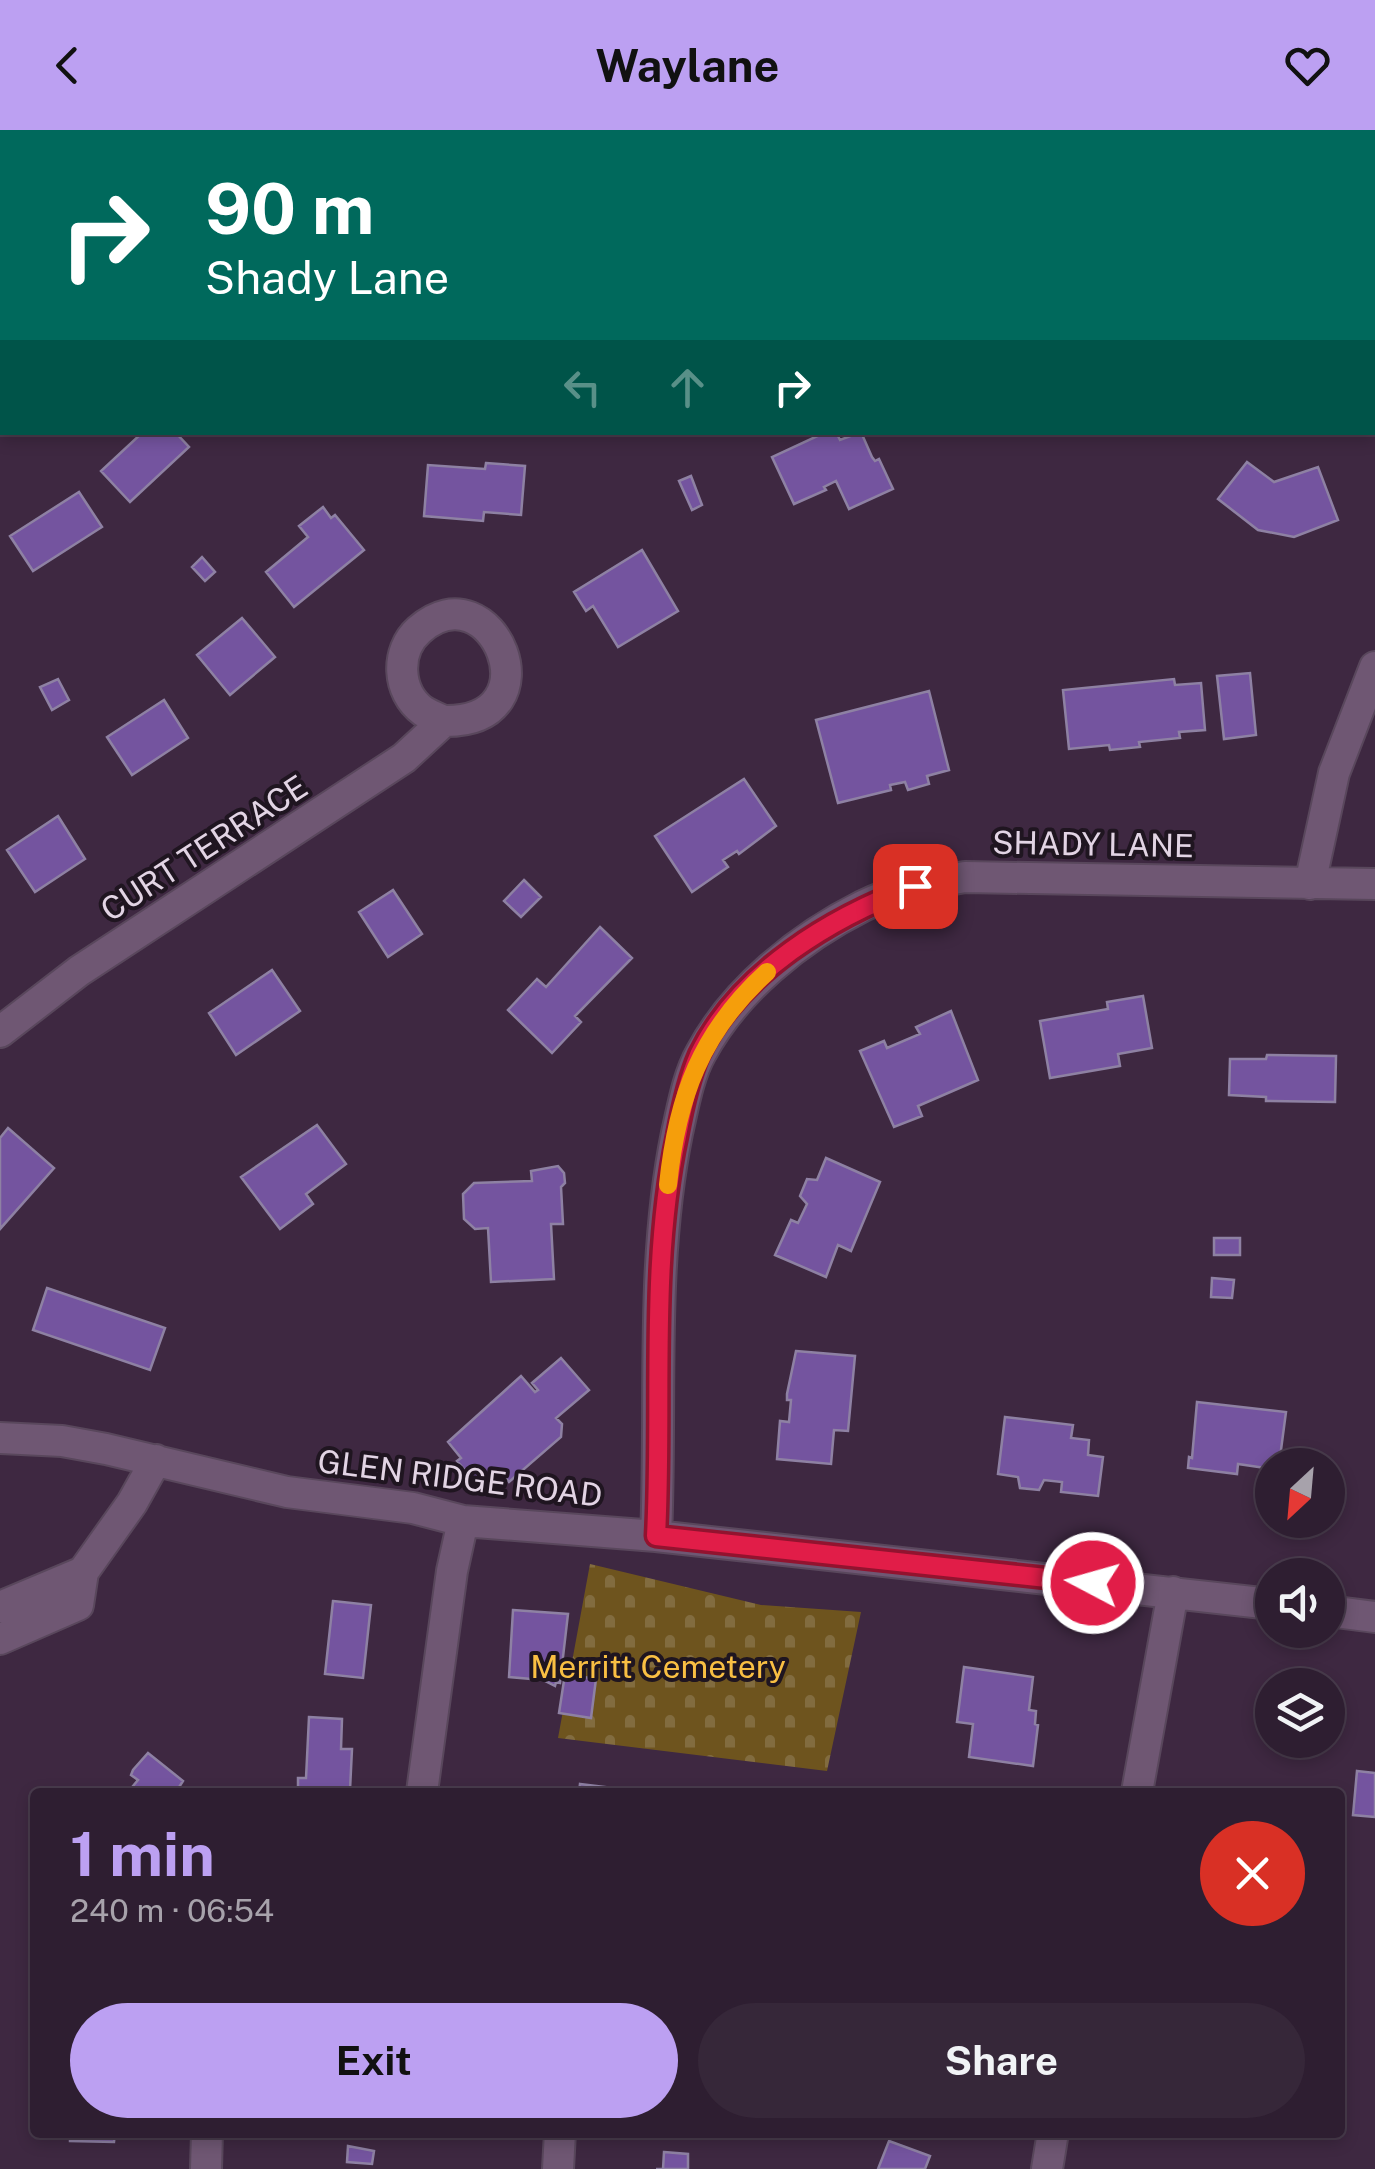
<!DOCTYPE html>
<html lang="en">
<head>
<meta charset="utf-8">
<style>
  :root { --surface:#2e1e31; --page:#362739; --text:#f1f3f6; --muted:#a7a2ab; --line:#493c4d; --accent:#bca0f2 }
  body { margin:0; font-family:"Public Sans",sans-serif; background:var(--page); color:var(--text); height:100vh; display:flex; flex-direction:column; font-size:38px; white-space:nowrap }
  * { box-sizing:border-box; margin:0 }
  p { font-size:32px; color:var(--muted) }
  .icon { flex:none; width:55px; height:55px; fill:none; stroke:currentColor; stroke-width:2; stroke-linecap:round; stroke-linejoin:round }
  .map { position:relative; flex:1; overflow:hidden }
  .panel { position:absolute; left:30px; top:1658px; width:1315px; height:350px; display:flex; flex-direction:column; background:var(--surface); border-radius:10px; box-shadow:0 5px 15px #0003,0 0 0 2px var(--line) }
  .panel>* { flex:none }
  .top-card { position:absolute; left:0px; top:0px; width:1375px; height:305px; box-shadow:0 5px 15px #0003,0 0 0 2px var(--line); background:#00695c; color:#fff; overflow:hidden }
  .needle { width:65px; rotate:206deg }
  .fabs { position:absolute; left:1255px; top:1318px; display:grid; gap:20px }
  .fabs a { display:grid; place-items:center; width:90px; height:90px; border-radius:50%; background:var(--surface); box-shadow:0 5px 15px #0003,0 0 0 2px var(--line); font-size:50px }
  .pin { position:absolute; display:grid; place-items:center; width:85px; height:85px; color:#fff; margin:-42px; border-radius:20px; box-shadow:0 5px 15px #0006 }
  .me { position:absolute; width:110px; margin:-55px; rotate:276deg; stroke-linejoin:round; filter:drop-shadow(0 0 8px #0008) }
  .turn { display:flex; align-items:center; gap:35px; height:210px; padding:0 40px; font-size:45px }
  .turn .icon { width:130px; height:130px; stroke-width:2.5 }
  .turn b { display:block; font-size:70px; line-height:85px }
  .lanes { display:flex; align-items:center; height:95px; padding:0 40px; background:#0003; justify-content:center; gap:50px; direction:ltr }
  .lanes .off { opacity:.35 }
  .round { display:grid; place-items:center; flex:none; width:105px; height:105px; border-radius:52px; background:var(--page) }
  .headline { display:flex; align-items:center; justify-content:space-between; height:170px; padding:0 40px }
  h1 { font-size:60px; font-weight:700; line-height:75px; color:var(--accent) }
  .button { display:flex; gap:20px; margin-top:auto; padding:20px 40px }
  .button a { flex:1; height:115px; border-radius:60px; background:var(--accent); color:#111; font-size:40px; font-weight:700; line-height:115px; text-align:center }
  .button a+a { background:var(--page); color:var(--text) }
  header { display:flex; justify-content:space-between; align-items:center; height:130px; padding:0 40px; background:var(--accent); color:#111; font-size:45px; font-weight:700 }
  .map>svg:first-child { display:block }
  .cemetery { fill:url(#cemetery-stones) }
  .building { fill:#74549f; stroke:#8e81a3; stroke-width:2.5 }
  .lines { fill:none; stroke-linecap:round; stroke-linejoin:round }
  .minor-casing { stroke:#59475c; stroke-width:34 }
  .major-casing { stroke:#59475c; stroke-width:34 }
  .minor { stroke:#6f5773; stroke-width:30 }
  .major { stroke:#4e8e9f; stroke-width:30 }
  .route-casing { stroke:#92132f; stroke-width:25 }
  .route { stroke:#e11d48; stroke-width:18 }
  .slow { stroke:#f59e0b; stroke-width:18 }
  .labels { text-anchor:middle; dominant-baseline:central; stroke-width:8; stroke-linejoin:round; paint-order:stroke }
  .street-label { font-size:32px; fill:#e2d4e4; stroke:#1f1520 }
  .park-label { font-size:32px; fill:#f9bf43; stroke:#1f1520 }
</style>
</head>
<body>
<header><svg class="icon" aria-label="back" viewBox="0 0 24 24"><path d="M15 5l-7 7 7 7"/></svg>Waylane<svg class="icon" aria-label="heart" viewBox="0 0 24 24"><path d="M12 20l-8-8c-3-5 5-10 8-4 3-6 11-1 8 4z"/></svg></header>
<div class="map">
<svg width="1375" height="2039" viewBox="0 0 1375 2039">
  <defs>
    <pattern id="cemetery-stones" width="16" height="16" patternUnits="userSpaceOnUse" patternTransform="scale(2.5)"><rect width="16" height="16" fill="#6e541e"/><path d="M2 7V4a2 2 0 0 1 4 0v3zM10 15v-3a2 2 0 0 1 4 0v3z" fill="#826c3f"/></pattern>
  </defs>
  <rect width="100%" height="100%" fill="#3e2841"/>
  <path class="cemetery" d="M590 1434 761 1475 861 1482 827 1641 558 1608Z"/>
  <path class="building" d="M143 302H175L189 317 130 372 101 341Z
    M826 302H836L840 310 861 302 872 327 875 331 879 329 893 359 849 379 836 351 824 357 826 360 794 374 772 327Z
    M1247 332 1274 352 1318 337 1338 390 1294 407 1258 400 1218 369Z
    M486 333 525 336 521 385 484 382 483 391 424 386 428 335 485 339Z
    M691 346 702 375 692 380 679 351Z
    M79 362 102 397 33 441 10 406Z
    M323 377 331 388 335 385 364 420 294 477 266 442 308 407 299 396Z
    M642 420 678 481 618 517 593 476 586 481 574 462Z
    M202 427 215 442 205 451 192 437Z
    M242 488 275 527 230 565 197 525Z
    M1250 543 1256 605 1224 609 1217 546Z
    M58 549 69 570 52 580 40 557Z
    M1174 549 1175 555 1201 553 1205 600 1179 602 1180 608 1139 612 1140 617 1110 620 1109 615 1069 619 1063 560Z
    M929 561 949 640 927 646 929 654 908 660 905 652 890 655 891 660 838 673 816 590Z
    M164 570 188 608 132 645 107 607Z
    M744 649 776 696 739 724 737 721 723 730 728 737 692 762 655 706Z
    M58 686 85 729 35 762 7 720Z
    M524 750 541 767 521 787 504 771Z
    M393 760 422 804 388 827 359 782Z
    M600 797 632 828 575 886 581 892 552 923 508 880 537 849 546 857Z
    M272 840 300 881 236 925 209 883Z
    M1143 866 1152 918 1118 924 1120 936 1050 948 1040 891 1108 879 1107 872Z
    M951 881 978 950 918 976 922 986 894 997 860 921 884 911 887 918 920 904 916 897Z
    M1267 925 1336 926 1335 972 1266 971V967L1229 965 1230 929H1266Z
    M317 995 346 1034 306 1064 313 1074 280 1099 241 1047Z
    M8 998 54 1038 0 1099V1008Z
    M826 1028 880 1052 851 1121 838 1115 826 1147 775 1125 791 1090 798 1093 807 1074 800 1066 807 1049 817 1050Z
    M558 1036 564 1043 565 1053 561 1057 563 1094H551L554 1149 491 1152 488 1098 475 1099 464 1089 463 1064 474 1053 532 1051 531 1041Z
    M1214 1108H1240V1125H1214Z
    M1212 1148 1234 1150 1232 1168 1211 1167Z
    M47 1158 165 1198 150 1240 33 1200Z
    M796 1221 855 1226 848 1301 834 1300 831 1334 777 1329 780 1291 789 1292 791 1270H787V1264Z
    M561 1228 589 1260 556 1288 562 1294 561 1307 509 1352 505 1347 496 1355 475 1352 457 1331 461 1328 448 1312 521 1246 535 1262 538 1260 532 1253Z
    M1197 1272 1286 1282 1279 1335H1272V1339L1238 1334 1237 1344 1188 1338 1189 1327 1192 1328Z
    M1005 1287 1073 1295 1071 1308 1089 1310 1088 1325 1103 1327 1098 1366 1061 1362 1062 1352 1044 1350 1039 1360 1020 1358 1018 1347 998 1344Z
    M333 1471 371 1475 363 1548 325 1544Z
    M513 1480 568 1484 560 1553 556 1552 555 1556 543 1550 509 1547Z
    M964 1537 1033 1547 1029 1580 1036 1581 1035 1594 1038 1595 1033 1636 969 1627 973 1594 957 1592Z
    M565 1544 596 1549 591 1588 559 1583Z
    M309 1587 342 1589 341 1619H352L350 1660 298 1662V1648H306Z
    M148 1623 183 1651 176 1662H128L138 1650 131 1645 133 1640Z
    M1357 1641 1375 1643V1687L1353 1685Z
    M580 1654 646 1662H579Z
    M70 2002H115L114 2012 70 2011Z
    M889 2011 930 2026 925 2039H878Z
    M348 2016 374 2021 372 2034 347 2032Z
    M664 2022 688 2024V2039H656H663Z"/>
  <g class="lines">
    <g class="minor-casing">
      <path id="minor" d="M1310 754 1334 643 1375 537
        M0 902 79 841 404 628 444 591C559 593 492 435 419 500 395 521 397 562 423 581 429 585 437 588 444 591
        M0 1308 62 1311 106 1319 287 1362 413 1378 463 1391 656 1406 1272 1474
        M656 1406C662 1272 650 1136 677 1003 683 977 688 946 701 923 735 860 799 808 863 776 895 760 930 753 965 747L1375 754
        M0 1477 83 1442
        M1328 1481 1375 1487
        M0 1509 78 1475 83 1442 132 1373 156 1330
        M422 1662 452 1441 463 1391
        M1137 1662 1173 1462
        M206 2039 207 2002
        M558 2039 560 2002
        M1047 2039 1053 2002"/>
    </g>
    <g class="major-casing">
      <path id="major" d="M300 2 306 0
        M0 170 2 168"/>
    </g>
    <use href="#minor" class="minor"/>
    <use href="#major" class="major"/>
  </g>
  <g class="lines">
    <g class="route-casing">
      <path id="route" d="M915 756C832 787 739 842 699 925 688 950 682 979 677 1006 649 1137 663 1273 656 1406L1093 1453"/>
    </g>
    <use href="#route" class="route"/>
    <path class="slow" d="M668 1055C677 967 701 902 767 842"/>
  </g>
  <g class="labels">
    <g class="street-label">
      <text transform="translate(1093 714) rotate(1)">SHADY LANE</text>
      <text transform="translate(204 718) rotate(-33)">CURT TERRACE</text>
      <text transform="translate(460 1348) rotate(7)">GLEN RIDGE ROAD</text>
    </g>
    <g class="park-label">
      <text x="658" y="1536">Merritt Cemetery</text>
    </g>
  </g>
</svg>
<div class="fabs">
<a><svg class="needle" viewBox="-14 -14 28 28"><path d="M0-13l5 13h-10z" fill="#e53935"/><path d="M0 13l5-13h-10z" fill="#a7a2ab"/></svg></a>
<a><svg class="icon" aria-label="sound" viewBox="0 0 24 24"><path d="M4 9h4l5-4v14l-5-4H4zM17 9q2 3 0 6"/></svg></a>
<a><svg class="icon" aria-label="layers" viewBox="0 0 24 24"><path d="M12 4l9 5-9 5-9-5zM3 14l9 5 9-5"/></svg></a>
</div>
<div class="pin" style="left:915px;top:756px;background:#d93025"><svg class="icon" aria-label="arrive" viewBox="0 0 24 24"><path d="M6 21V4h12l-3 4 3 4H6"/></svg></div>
<svg class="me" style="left:1093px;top:1453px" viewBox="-20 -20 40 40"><circle r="17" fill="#e11d48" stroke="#fff" stroke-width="3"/><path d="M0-11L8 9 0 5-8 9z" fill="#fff"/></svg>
<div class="top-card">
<div class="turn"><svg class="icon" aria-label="right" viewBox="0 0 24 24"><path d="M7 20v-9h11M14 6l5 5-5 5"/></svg><div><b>90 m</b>Shady Lane</div></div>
<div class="lanes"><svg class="icon off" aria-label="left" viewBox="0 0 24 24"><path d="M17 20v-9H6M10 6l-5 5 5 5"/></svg><svg class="icon off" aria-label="ahead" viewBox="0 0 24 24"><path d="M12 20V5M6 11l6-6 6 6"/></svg><svg class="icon" aria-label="right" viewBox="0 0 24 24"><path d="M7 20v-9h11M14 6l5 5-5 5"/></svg></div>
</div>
<section class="panel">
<div class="headline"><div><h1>1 min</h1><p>240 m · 06:54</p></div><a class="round" style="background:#d93025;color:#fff"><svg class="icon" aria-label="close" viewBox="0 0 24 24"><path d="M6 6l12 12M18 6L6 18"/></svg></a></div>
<div class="button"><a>Exit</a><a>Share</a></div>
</section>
</div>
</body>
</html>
